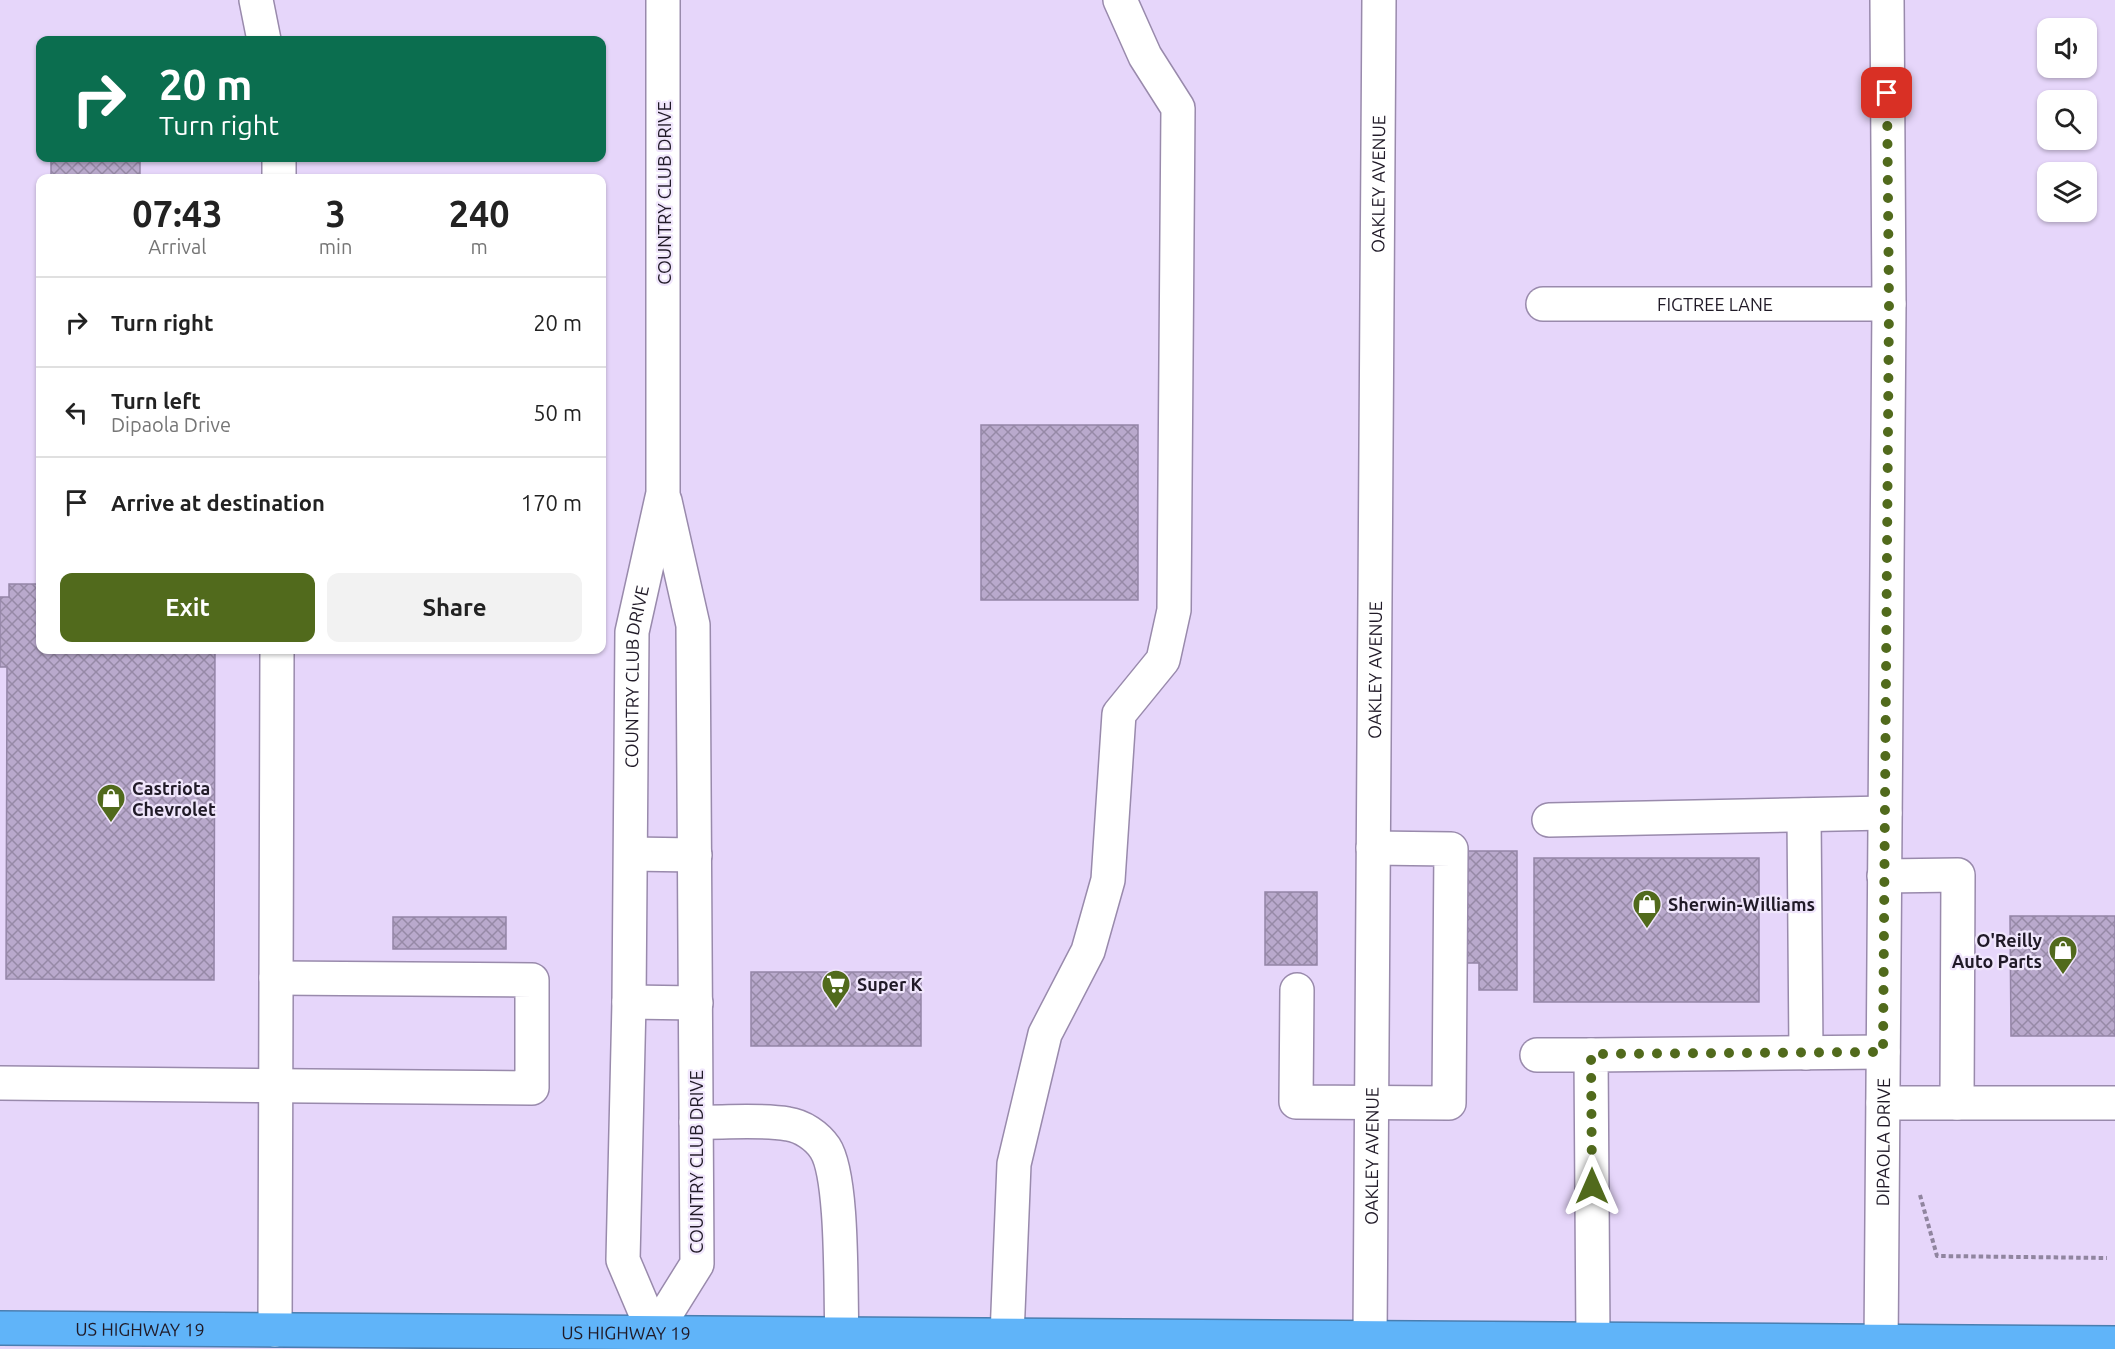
<!DOCTYPE html>
<html lang="en">
<head>
<meta charset="utf-8">
<style>
  :root { --surface:#fff; --page:#f2f2f2; --text:#222; --muted:#767676; --line:#e0e0e0; --accent:#516a1c }
  body { margin:0; font-family:Ubuntu,sans-serif; background:var(--page); color:var(--text); height:100vh; display:flex; flex-direction:column; font-size:22px; white-space:nowrap }
  * { box-sizing:border-box; margin:0 }
  p { font-size:20px; color:var(--muted) }
  .icon { flex:none; width:33px; height:33px; fill:none; stroke:currentColor; stroke-width:2; stroke-linecap:round; stroke-linejoin:round }
  .map { position:relative; flex:1; overflow:hidden }
  .panel { position:absolute; left:36px; top:174px; width:570px; height:480px; display:flex; flex-direction:column; background:var(--surface); border-radius:12px; box-shadow:0 2px 4px #0004 }
  .panel>* { flex:none }
  .hud { position:absolute; left:36px; top:36px; width:570px; height:126px; border-radius:12px; box-shadow:0 2px 4px #0004; background:#0b6e4f; color:#fff; overflow:hidden }
  .controls { position:absolute; left:2037px; top:18px; display:grid; gap:12px }
  .controls a { display:grid; place-items:center; width:60px; height:60px; border-radius:12px; background:var(--surface); box-shadow:0 2px 4px #0004; font-size:30px }
  .pin { position:absolute; display:grid; place-items:center; width:51px; height:51px; color:#fff; margin:-26px; border-radius:12px; box-shadow:0 3px 9px #0006 }
  .me { position:absolute; width:66px; margin:-33px; rotate:0deg; stroke-linejoin:round; filter:drop-shadow(0 0 4px #0008) }
  .turn { display:flex; align-items:center; gap:21px; height:126px; padding:0 24px; font-size:27px }
  .turn .icon { width:78px; height:78px; stroke-width:2.5 }
  .turn b { display:block; font-size:42px; line-height:51px }
  .eta { display:flex; justify-content:space-evenly; align-items:center; height:102px; text-align:center }
  .eta b { font-size:36px; font-weight:700; line-height:42px }
  .cta { display:flex; gap:12px; margin-top:auto; padding:12px 24px }
  .cta a { flex:1; height:69px; border-radius:12px; background:var(--accent); color:#fff; font-size:24px; font-weight:700; line-height:69px; text-align:center }
  .cta a+a { background:var(--page); color:var(--text) }
  ul { padding:0; list-style:none }
  li { display:flex; align-items:center; gap:18px; height:90px; padding:0 24px; border-top:2px solid var(--line) }
  li div { flex:1 }
  li b { display:block; font-size:22px }
  li em { font-style:normal }
  .map>svg:first-child { display:block }
  .building { fill:url(#building-cross-hatch); stroke:#9485a7; stroke-width:1.5 }
  .lines { fill:none; stroke-linecap:round; stroke-linejoin:round }
  .minor-casing { stroke:#998aac; stroke-width:36 }
  .highway-casing { stroke:#4a7eb0; stroke-width:36 }
  .path { stroke:#90859f; stroke-width:4; stroke-dasharray:4.5 3; stroke-linecap:butt }
  .minor { stroke:#fff; stroke-width:33 }
  .highway { stroke:#60b4f9; stroke-width:33 }
  .route { stroke:#516a1c; stroke-width:10; stroke-dasharray:0 18 }
  .labels { text-anchor:middle; dominant-baseline:central; stroke-width:4.5; stroke-linejoin:round; paint-order:stroke }
  .street-label { font-size:18px; fill:#201a27; stroke:#f0e6fc }
  .poi-label { font-size:18px; font-weight:bold; fill:#201a27; stroke:#f0e6fc; text-anchor:start }
</style>
</head>
<body>
<div class="map">
<svg width="2115" height="1349" viewBox="0 0 2115 1349">
  <defs>
    <pattern id="building-cross-hatch" width="8" height="8" patternUnits="userSpaceOnUse" patternTransform="scale(1.5)"><rect width="8" height="8" fill="#b9a9cc"/><path d="M0 0l8 8M0 8l8-8" fill="none" stroke="#9689a6"/></pattern>
  </defs>
  <rect width="100%" height="100%" fill="#e6d6fa"/>
  <path class="building" d="M51 158H140V178H51Z
    M981 425H1138V600H981Z
    M9 584H40V650H215L214 980 6 979 7 667H0V597H9Z
    M1459 851H1517V990H1479V963H1459Z
    M1534 858H1759V1002H1534Z
    M1265 892H1317V965H1265Z
    M2010 916H2115V1036H2011Z
    M393 917H506V949H393Z
    M751 972H921V1046H751Z"/>
  <g class="lines">
    <g class="minor-casing">
      <g id="minor">
        <path d="M256 0 264 40"/>
        <path d="M279 178V158"/>
        <path id="s1" d="M1543 304H1889"/>
        <path d="M1804 815 1806 1053"/>
        <path d="M1549 820 1885 813"/>
        <path d="M631 854 695 855"/>
        <path d="M1884 876 1958 875 1957 1103"/>
        <path d="M1297 990 1296 1102 1449 1103 1451 849 1373 848"/>
        <path d="M629 1002 696 1003"/>
        <path d="M1537 1055H1591"/>
        <path d="M0 1083 532 1088V980L276 978"/>
        <path d="M1883 1103H2115"/>
        <path d="M696 1122C726 1123 759 1119 788 1124 802 1126 817 1136 825 1148 844 1177 840 1295 842 1335"/>
        <path d="M275 1330 277 650"/>
        <path id="s2" d="M654 1333 623 1260 629 1002 632 632 663 493V0"/>
        <path d="M654 1333 697 1264 693 625 665 501"/>
        <path d="M1007 1336 1014 1164 1045 1034 1088 951 1108 880 1119 714 1163 660 1174 610 1178 108 1145 56 1120 0"/>
        <path id="s3" d="M1370 1339 1379 0"/>
        <path d="M1593 1340 1591 1055 1883 1052"/>
        <path id="s4" d="M1881 1349 1889 304 1887 0"/>
      </g>
    </g>
    <g class="highway-casing">
      <g id="highway">
        <path id="s5" d="M0 1328 2115 1343"/>
      </g>
    </g>
    <path class="path" d="M1920 1195 1937 1256 2107 1258"/>
    <use href="#minor" class="minor"/>
    <use href="#highway" class="highway"/>
  </g>
  <g class="lines">
    <path class="route" d="M1592 1186 1591 1054 1883 1052 1889 304 1887 93"/>
  </g>
  <defs>
    <g id="shop-pin" transform="scale(1.5)"><path d="M0 17L-7.5 6A9.5 9.5 0 1 1 7.5 6Z" fill="#516a1c" stroke="#f0e6fc"/><path d="M-5-2.5h2.3a2.7 3.5 0 0 1 5.4 0H5L5.5 6h-11ZM-1.5-2.5h3a1.5 2.3 0 0 0-3 0Z" fill="#fff"/></g>
    <g id="supermarket-pin" transform="scale(1.5)"><path d="M0 17L-7.5 6A9.5 9.5 0 1 1 7.5 6Z" fill="#516a1c" stroke="#f0e6fc"/><path d="M-6-5.5h2.5l.6 2H6L4.5 2H-2.5L-4.4-4H-6ZM-1.5 3.2a1.3 1.3 0 1 0 .1 0ZM3 3.2a1.3 1.3 0 1 0 .1 0Z" fill="#fff"/></g>
  </defs>
  <g fill-rule="evenodd">
    <use href="#shop-pin" x="111" y="798"/>
    <use href="#shop-pin" x="1647" y="904"/>
    <use href="#shop-pin" x="2063" y="950"/>
    <use href="#supermarket-pin" x="836" y="984"/>
  </g>
  <g class="labels">
    <g class="street-label">
      <text stroke="none"><textPath href="#s3" startOffset="1155">OAKLEY AVENUE</textPath></text>
      <text transform="translate(664 193) rotate(-90)">COUNTRY CLUB DRIVE</text>
      <text stroke="none"><textPath href="#s1" startOffset="172">FIGTREE LANE</textPath></text>
      <text stroke="none"><textPath href="#s3" startOffset="669">OAKLEY AVENUE</textPath></text>
      <text stroke="none"><textPath href="#s2" startOffset="663">COUNTRY CLUB DRIVE</textPath></text>
      <text stroke="none"><textPath href="#s4" startOffset="207">DIPAOLA DRIVE</textPath></text>
      <text stroke="none"><textPath href="#s3" startOffset="183">OAKLEY AVENUE</textPath></text>
      <text transform="translate(696 1162) rotate(-90)">COUNTRY CLUB DRIVE</text>
      <text stroke="none"><textPath href="#s5" startOffset="140">US HIGHWAY 19</textPath></text>
      <text stroke="none"><textPath href="#s5" startOffset="626">US HIGHWAY 19</textPath></text>
    </g>
    <g class="poi-label">
      <text x="132" y="788">Castriota<tspan x="132" dy="21">Chevrolet</tspan></text>
      <text x="1668" y="904">Sherwin-Williams</text>
      <text x="2042" y="940" text-anchor="end">O'Reilly<tspan x="2042" dy="21">Auto Parts</tspan></text>
      <text x="857" y="984">Super K</text>
    </g>
  </g>
</svg>
<div class="controls">
<a><svg class="icon" aria-label="sound" viewBox="0 0 24 24"><path d="M4 9h4l5-4v14l-5-4H4zM17 9q2 3 0 6"/></svg></a>
<a><svg class="icon" aria-label="search" viewBox="0 0 24 24"><circle cx="10" cy="10" r="6"/><path d="M15 15l6 6"/></svg></a>
<a><svg class="icon" aria-label="layers" viewBox="0 0 24 24"><path d="M12 4l9 5-9 5-9-5zM3 14l9 5 9-5"/></svg></a>
</div>
<div class="pin" style="left:1887px;top:93px;background:#d93025"><svg class="icon" aria-label="arrive" viewBox="0 0 24 24"><path d="M6 21V4h12l-3 4 3 4H6"/></svg></div>
<svg class="me" style="left:1592px;top:1186px" viewBox="-20 -20 40 40"><path d="M0-17L14 15 0 8-14 15z" fill="#516a1c" stroke="#fff" stroke-width="4"/></svg>
<div class="hud">
<div class="turn"><svg class="icon" aria-label="right" viewBox="0 0 24 24"><path d="M7 20v-9h11M14 6l5 5-5 5"/></svg><div><b>20 m</b>Turn right</div></div>
</div>
<section class="panel">
<div class="eta">
<div><b>07:43</b><p>Arrival</p></div>
<div><b>3</b><p>min</p></div>
<div><b>240</b><p>m</p></div>
</div>
<ul>
<li><svg class="icon" aria-label="right" viewBox="0 0 24 24"><path d="M7 20v-9h11M14 6l5 5-5 5"/></svg><div><b>Turn right</b></div><em>20 m</em></li>
<li><svg class="icon" aria-label="left" viewBox="0 0 24 24"><path d="M17 20v-9H6M10 6l-5 5 5 5"/></svg><div><b>Turn left</b><p>Dipaola Drive</p></div><em>50 m</em></li>
<li><svg class="icon" aria-label="arrive" viewBox="0 0 24 24"><path d="M6 21V4h12l-3 4 3 4H6"/></svg><div><b>Arrive at destination</b></div><em>170 m</em></li>
</ul>
<div class="cta"><a>Exit</a><a>Share</a></div>
</section>
</div>
</body>
</html>
